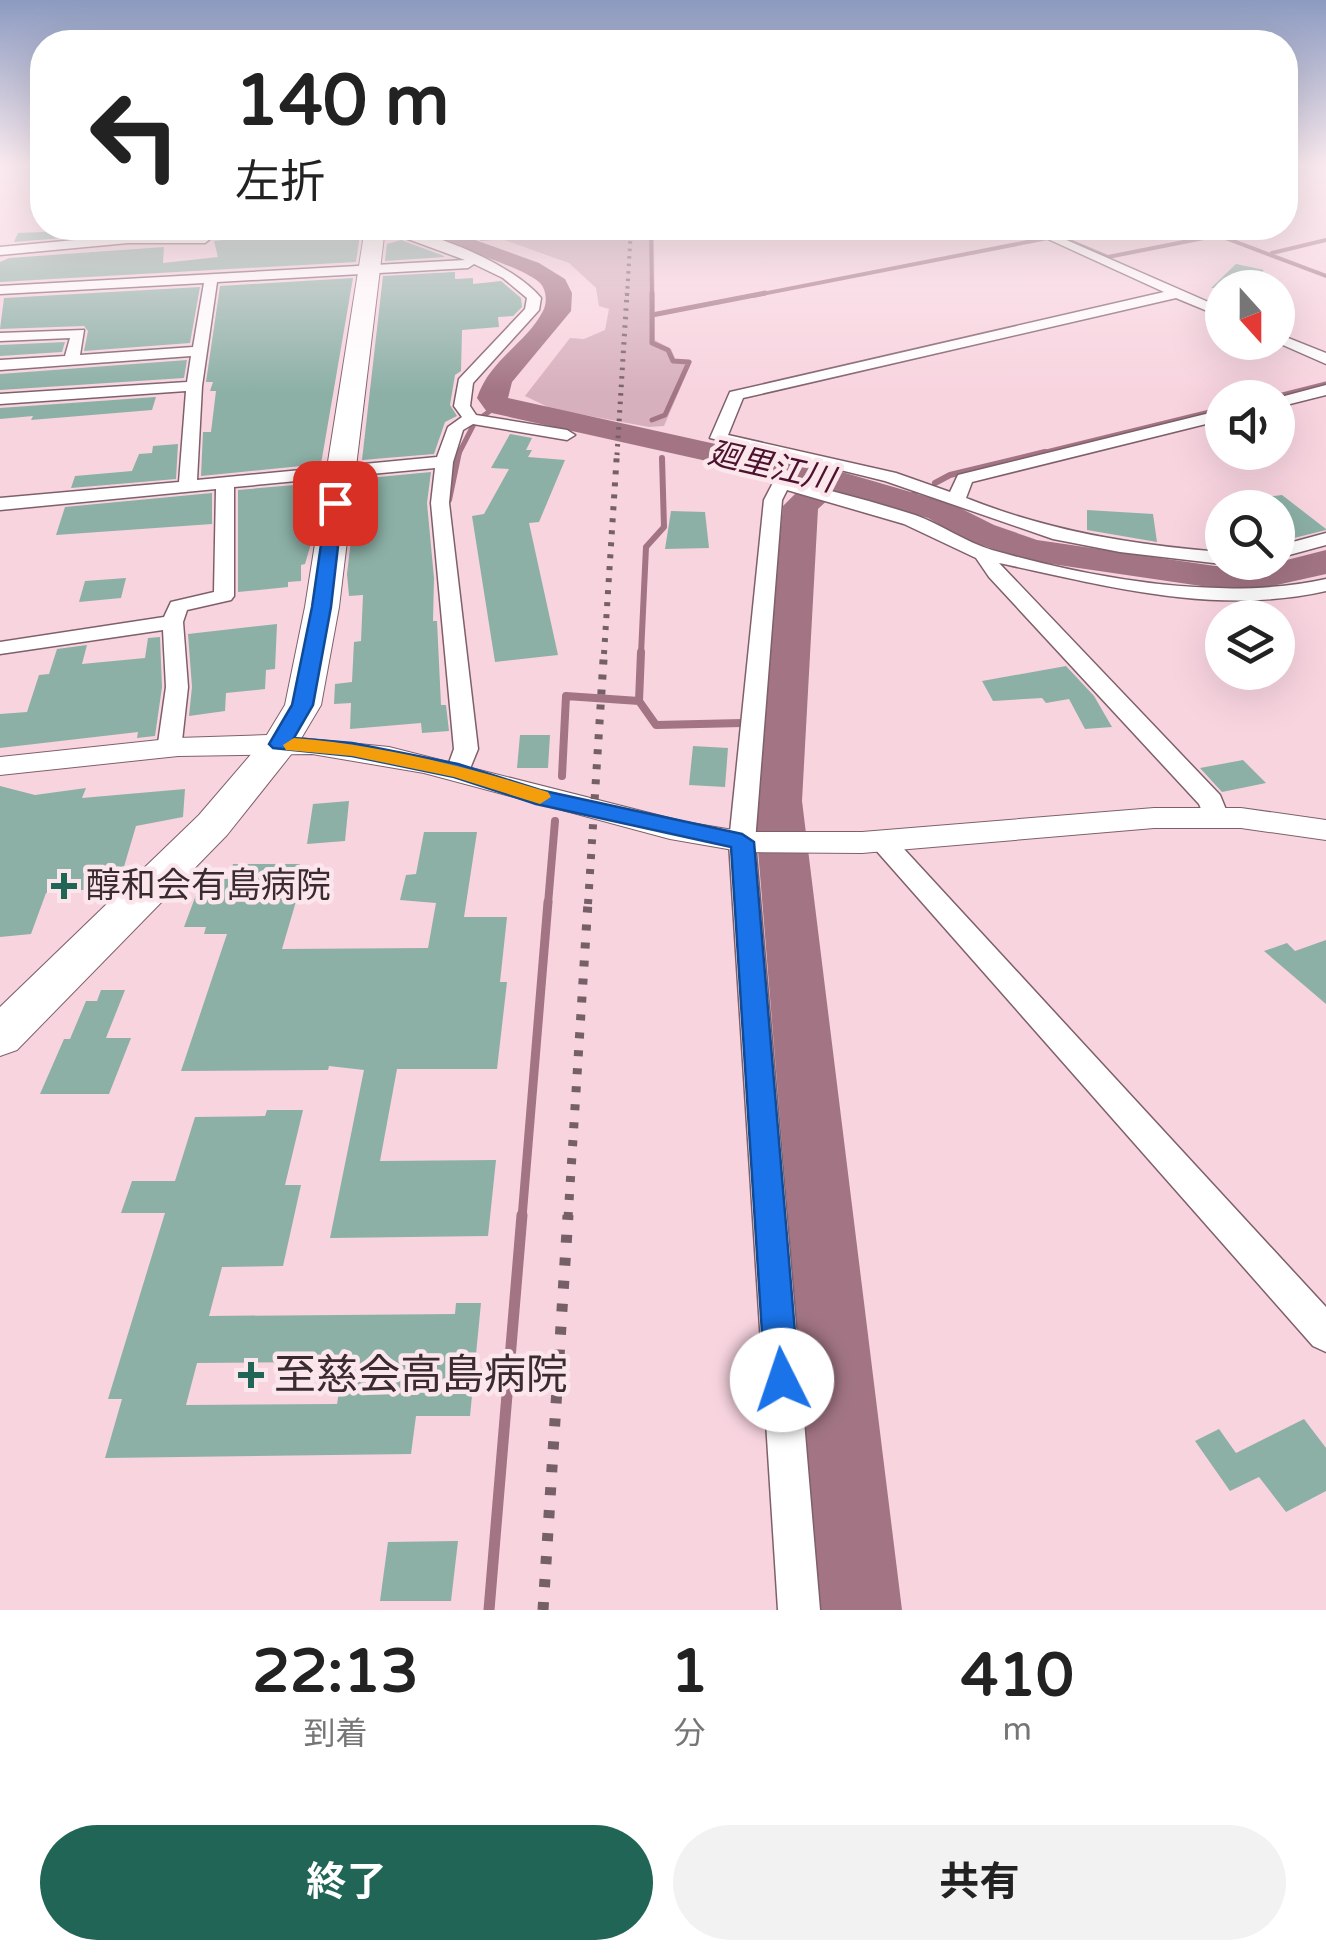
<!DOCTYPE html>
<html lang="ja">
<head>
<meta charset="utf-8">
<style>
  :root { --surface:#fff; --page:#f2f2f2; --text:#222; --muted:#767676; --accent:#216557 }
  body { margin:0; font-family:"Varela Round","Noto Sans JP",sans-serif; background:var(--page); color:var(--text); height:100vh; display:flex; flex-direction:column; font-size:38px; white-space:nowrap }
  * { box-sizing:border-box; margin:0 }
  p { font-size:32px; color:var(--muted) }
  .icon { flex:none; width:55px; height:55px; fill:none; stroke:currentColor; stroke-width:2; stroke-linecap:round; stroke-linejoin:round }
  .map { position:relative; height:1610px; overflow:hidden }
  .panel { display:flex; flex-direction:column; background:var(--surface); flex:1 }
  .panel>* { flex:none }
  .guide { position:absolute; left:30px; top:30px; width:1268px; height:210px; border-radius:40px; box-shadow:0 10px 40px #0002; background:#fff; color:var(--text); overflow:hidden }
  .needle { width:65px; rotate:159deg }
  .fabs { position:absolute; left:1205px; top:270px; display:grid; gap:20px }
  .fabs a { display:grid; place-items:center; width:90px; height:90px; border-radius:50%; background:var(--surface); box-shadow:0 10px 40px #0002; font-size:50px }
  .pin { position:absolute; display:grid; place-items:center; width:85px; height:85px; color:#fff; margin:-42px; border-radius:20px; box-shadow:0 5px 15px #0006 }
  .me { position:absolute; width:110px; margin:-55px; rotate:356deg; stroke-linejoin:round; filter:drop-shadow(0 0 8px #0008) }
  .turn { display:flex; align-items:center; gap:35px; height:210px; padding:0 40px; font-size:45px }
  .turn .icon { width:130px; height:130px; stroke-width:2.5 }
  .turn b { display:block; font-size:70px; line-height:85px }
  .eta { display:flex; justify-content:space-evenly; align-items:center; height:170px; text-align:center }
  .eta b { font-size:60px; font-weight:700; line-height:70px }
  .primary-button { display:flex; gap:20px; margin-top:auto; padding:20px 40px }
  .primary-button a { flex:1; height:115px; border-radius:60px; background:var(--accent); color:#fff; font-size:40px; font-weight:700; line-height:115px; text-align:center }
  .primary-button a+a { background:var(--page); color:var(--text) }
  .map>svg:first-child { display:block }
  .green { fill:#d7b0bd }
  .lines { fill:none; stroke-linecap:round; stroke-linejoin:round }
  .stream-far5 { stroke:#a27484; stroke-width:4 }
  .stream-far4 { stroke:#a27484; stroke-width:5 }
  .stream-far3 { stroke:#a27484; stroke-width:6 }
  .stream-far2 { stroke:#a27484; stroke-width:8 }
  .stream-far1 { stroke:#a27484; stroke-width:9 }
  .stream { stroke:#a27484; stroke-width:11 }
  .river { fill:#a27484; fill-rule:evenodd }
  .building { fill:#8cb0a6; fill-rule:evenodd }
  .minor-casing { stroke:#7f606a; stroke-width:3 }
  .tertiary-casing { stroke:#7f606a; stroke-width:2 }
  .trunk-casing { stroke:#7f606a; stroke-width:2 }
  .minor { fill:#fff; fill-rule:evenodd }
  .tertiary { fill:#fff; fill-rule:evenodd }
  .trunk { fill:#fff; fill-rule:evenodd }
  .rail-far5 { stroke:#756067; stroke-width:4; stroke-dasharray:2.5 5; stroke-linecap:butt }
  .rail-far4 { stroke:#756067; stroke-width:5; stroke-dasharray:2.5 6; stroke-linecap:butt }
  .rail-far3 { stroke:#756067; stroke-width:6; stroke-dasharray:4 8; stroke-linecap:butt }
  .rail-far2 { stroke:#756067; stroke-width:8; stroke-dasharray:5 10; stroke-linecap:butt }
  .rail-far1 { stroke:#756067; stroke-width:9; stroke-dasharray:6 12; stroke-linecap:butt }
  .rail { stroke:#756067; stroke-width:11; stroke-dasharray:8 15; stroke-linecap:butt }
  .route { fill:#1a73e8; stroke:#114b97; stroke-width:2.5 }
  .slow { fill:#f59e0b }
  .poi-dot { fill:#216557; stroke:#fbe6ec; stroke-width:4 }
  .labels { text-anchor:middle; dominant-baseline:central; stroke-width:9; stroke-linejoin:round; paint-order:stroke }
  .far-water-label { font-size:32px; font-style:italic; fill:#4d122d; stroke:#fbe6ec }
  .poi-label { font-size:35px; fill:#392b30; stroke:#fbe6ec; text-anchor:start }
  .near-poi-label { font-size:42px; fill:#392b30; stroke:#fbe6ec; text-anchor:start }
</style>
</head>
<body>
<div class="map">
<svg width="1326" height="1610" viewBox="0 0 1326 1610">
  <rect width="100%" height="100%" fill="#f8d4df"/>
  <path class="green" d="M654 229 655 340 671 349 676 360 692 361 664 426 649 427 552 409 525 396 570 338 584 339 605 330 609 309 599 306 596 288 569 263 493 236Z"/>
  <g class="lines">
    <path class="stream-far5" d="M1199 228 1326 276
      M651 232 652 296
      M450 238 484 230 571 228
      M1272 253 1326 240
      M752 296 1058 236 1108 257 1219 235"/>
    <path class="stream-far4" d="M652 293V315
      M1270 398 1326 384
      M652 420 665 415 689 362 673 361 668 350 652 343V315L765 293
      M458 455 475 422 498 405
      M1034 455 1222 409"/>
    <path class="stream-far3" d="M935 483 950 475 1045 452
      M449 500 459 452
      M909 502 914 494
      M641 654 646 547 664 527 662 458"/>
    <path class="stream-far2" d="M641 652 639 701 656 725 784 722
      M562 776 566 696 639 701
      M548 904 555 821"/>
    <path class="stream-far1" d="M522 1218 548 902"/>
    <path class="stream" d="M489 1610 522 1215"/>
    <path class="river" d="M410 228H442L539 263 565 279 572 293 571 311 512 382 508 398 842 472 952 504 994 525 1037 540 1215 566H1263L1326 550V574L1263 588H1215L1031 561 968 541 928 518 836 492 818 509 802 801 902 1610H820L754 801 783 506 806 483 487 412 477 398C490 359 526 344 543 311 548 302 546 288 539 282 515 263 445 245 414 233Z"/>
  </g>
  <path class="building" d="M147 228V231L14 242 18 233Z
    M302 228H361L356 262 0 282V262L9 258 164 247 163 263 218 257 214 241 298 232Z
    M401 240 444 256V257L385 261 387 244Z
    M1236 264 1264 270 1246 288H1211Z
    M455 272V279L473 278V284L501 281 521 298 522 307 513 316 498 317 499 327 462 330 461 371 455 375 450 405 457 416 445 422 434 454 362 460 383 276Z
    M353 278 321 464 201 476 203 432H211L216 391H210L213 382H206L220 286Z
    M200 287 190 343 84 351 88 331 84 326 0 329 4 298Z
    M65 342 62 352 0 356V345Z
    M187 360 184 378 0 390V374Z
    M156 397 152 410 31 420 33 416 0 419V408Z
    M510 434 532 438 526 450H532L528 457 565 460 539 522 529 523 558 655 495 662 472 516 484 514 509 469 491 468Z
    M178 444 176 479 71 488 75 476 132 471 139 454 152 453 153 446Z
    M431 472 427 503 434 578 433 621H437L441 705H446L449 731 422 733 421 723 350 729 351 703 334 704 335 684 352 682 354 642 361 641 363 595 349 596 347 574 358 479Z
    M317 483 312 540 305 564 301 565V581L288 582V587L238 592V490Z
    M212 493V524L56 535 65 507Z
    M1282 495 1326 529V530L1294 538 1278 524V508H1258L1248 499Z
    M1087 510 1153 514 1157 542 1087 530Z
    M671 511 705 512 709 548 665 549Z
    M126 578 121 598 79 602 85 581Z
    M277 624 275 669 266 670 265 689 226 693 225 711 189 716 192 687 188 634Z
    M160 637 162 687 155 736 137 738 138 732 0 748V714L27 712 39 675 49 674 57 649 87 645 82 664 145 658 148 638Z
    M1066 666 1094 696 1112 727 1085 729 1069 699 1046 703 1042 698 993 701 982 681Z
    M520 735H550L548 768H517Z
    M693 746 728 748 725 787 689 785Z
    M1243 760 1266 783 1222 792 1200 768Z
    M0 786 35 795 86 788 82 798 185 789 183 817 136 826 118 887 46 893 31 934 0 937Z
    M349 801 345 841 307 844 313 804Z
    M424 832H477L464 917H507L500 982H507L497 1069H397L380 1161 496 1160 488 1236 330 1238 364 1070 329 1066 328 1070 181 1071 227 934H204L206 927H184L202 879H228L233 864H300L289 898H297L282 949 428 948 436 903 400 900 406 875 416 874Z
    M1326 940V1004L1264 951 1287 943 1295 951Z
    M101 990H125L106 1038H131L109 1094H40L64 1039H70L86 1001H97Z
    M267 1110H303L285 1185H301L283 1266 222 1267 209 1316 455 1314 456 1303H481L470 1416H416L411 1454 105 1458 122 1399H108L165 1213H121L132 1181H175L195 1117 265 1116ZM344 1362 337 1404 186 1405 197 1363Z
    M1304 1419 1326 1448V1491L1286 1512 1259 1477 1230 1491 1195 1441 1219 1429 1236 1453Z
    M458 1541 451 1601H380L388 1542Z"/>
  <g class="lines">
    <g class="minor-casing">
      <path id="minor" d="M252 228H298L211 238 205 243H128L0 255V247L128 235H198L204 231Z
        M378 228C421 225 514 264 541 298L539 310 473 383 470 406 476 415 567 430 575 435 567 440 473 424 463 430 453 462 449 503 478 749 467 776 458 779 446 771 454 749 431 503 435 468 234 487V596L231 600 187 610 183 622 188 687 181 750 177 755H161L157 750 166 687 163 630 0 654V642L164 617 171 602 214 592 216 489 0 510V498L179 482 186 391 0 404V394L187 382 191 356 0 370V360L65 356 70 338 0 341V333L84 330 80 355 193 347 204 283 0 294V286L465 260ZM474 264 503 278 527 298 525 309 459 379 454 406 462 417 448 427 437 457 197 480 202 386 217 282 468 268Z
        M456 228 482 231 643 228 637 232 481 239Z
        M1024 228H1039L1222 308V317L1176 298 743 398 728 435 896 473 950 492 958 475 1222 410V420L972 482 966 498C1049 531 1133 545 1222 552V562H1228L1222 564 1120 552 1053 539 885 481 710 438 730 392 1164 292Z
        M1278 334 1326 353V364L1276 342Z
        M1326 385V395L1278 407 1277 398Z
        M781 478C825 489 871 501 915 515 941 524 965 542 992 550 1093 579 1223 602 1326 579V591C1216 616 1107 586 999 563L1220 795 1229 817 1216 825 1207 823 1199 804 989 577 976 558 904 524 787 490 782 500 755 842 820 1610H778L729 842 764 500 775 479Z
        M1326 533V545L1278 558V546Z
        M883 833 892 836 1326 1307V1352L1313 1346 874 848 870 842Z"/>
    </g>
    <g class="tertiary-casing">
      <path id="tertiary" d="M268 735 389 747 685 822 745 832H862L1154 808H1241L1326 820V840L1241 828H1154L862 853 745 852 670 839 424 773 312 754 178 756 0 775V757L178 738Z"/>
    </g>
    <g class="trunk-casing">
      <path id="trunk" d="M365 228H385L339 607 321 705 293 752 227 835 17 1050 0 1056V1007L199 815 265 738 285 705 305 607Z"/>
    </g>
    <use href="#minor" class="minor"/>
    <use href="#tertiary" class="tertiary"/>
    <use href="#trunk" class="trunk"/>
    <path class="rail-far5" d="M627 296 631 228"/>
    <path class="rail-far4" d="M617 455 627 293"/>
    <path class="rail-far3" d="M604 654 617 452"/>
    <path class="rail-far2" d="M588 904 604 652"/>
    <path class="rail-far1" d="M568 1218 588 902"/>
    <path class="rail" d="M543 1610 568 1215"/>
  </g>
  <linearGradient id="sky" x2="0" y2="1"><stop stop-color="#8c9ac0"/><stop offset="0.42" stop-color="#fcecf1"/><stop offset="1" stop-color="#fcecf1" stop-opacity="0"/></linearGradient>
  <rect width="1326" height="393" fill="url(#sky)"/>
  <path class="route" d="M335 498 343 503 331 607 313 705 294 738 352 743 458 764 540 790 742 834 754 842 799 1380 794 1391 782 1396 770 1391 765 1380 731 847 536 804 454 777 352 756 273 748 269 744 292 705 312 607 327 503Z"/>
  <path class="slow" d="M294 738C381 745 464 766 548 792L551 797 540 804 454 777 352 756 286 750 283 745Z"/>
  <g class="poi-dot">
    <path d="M59 871h10v10h10v10h-10v10h-10v-10h-10v-10h10z"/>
    <path d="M246 1360h10v10h10v10h-10v10h-10v-10h-10v-10h10z"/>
  </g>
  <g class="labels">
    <g class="far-water-label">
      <text transform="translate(771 467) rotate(13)">廻里江川</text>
    </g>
    <g class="poi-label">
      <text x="86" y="886">醇和会有島病院</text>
    </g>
    <g class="near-poi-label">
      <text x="274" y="1375">至慈会高島病院</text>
    </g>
  </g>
</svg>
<div class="fabs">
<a><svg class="needle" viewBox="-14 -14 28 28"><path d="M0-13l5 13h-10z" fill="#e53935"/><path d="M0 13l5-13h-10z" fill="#767676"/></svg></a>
<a><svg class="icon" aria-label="sound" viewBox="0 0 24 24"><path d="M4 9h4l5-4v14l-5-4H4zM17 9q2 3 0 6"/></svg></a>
<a><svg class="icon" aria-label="search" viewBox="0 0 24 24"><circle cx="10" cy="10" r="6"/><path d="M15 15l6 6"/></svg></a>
<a><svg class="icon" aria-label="layers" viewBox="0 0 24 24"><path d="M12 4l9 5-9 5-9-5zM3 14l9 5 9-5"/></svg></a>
</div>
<div class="pin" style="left:335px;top:503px;background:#d93025"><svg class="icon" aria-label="arrive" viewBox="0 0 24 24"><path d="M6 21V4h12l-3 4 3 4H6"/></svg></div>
<svg class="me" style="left:782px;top:1380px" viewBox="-20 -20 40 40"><circle r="19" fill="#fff"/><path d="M0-13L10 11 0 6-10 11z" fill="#1a73e8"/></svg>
<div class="guide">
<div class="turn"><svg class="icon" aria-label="left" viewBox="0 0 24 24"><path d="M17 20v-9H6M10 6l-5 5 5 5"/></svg><div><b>140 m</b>左折</div></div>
</div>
</div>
<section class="panel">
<div class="eta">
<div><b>22:13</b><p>到着</p></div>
<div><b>1</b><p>分</p></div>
<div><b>410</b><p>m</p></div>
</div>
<div class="primary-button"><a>終了</a><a>共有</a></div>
</section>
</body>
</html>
